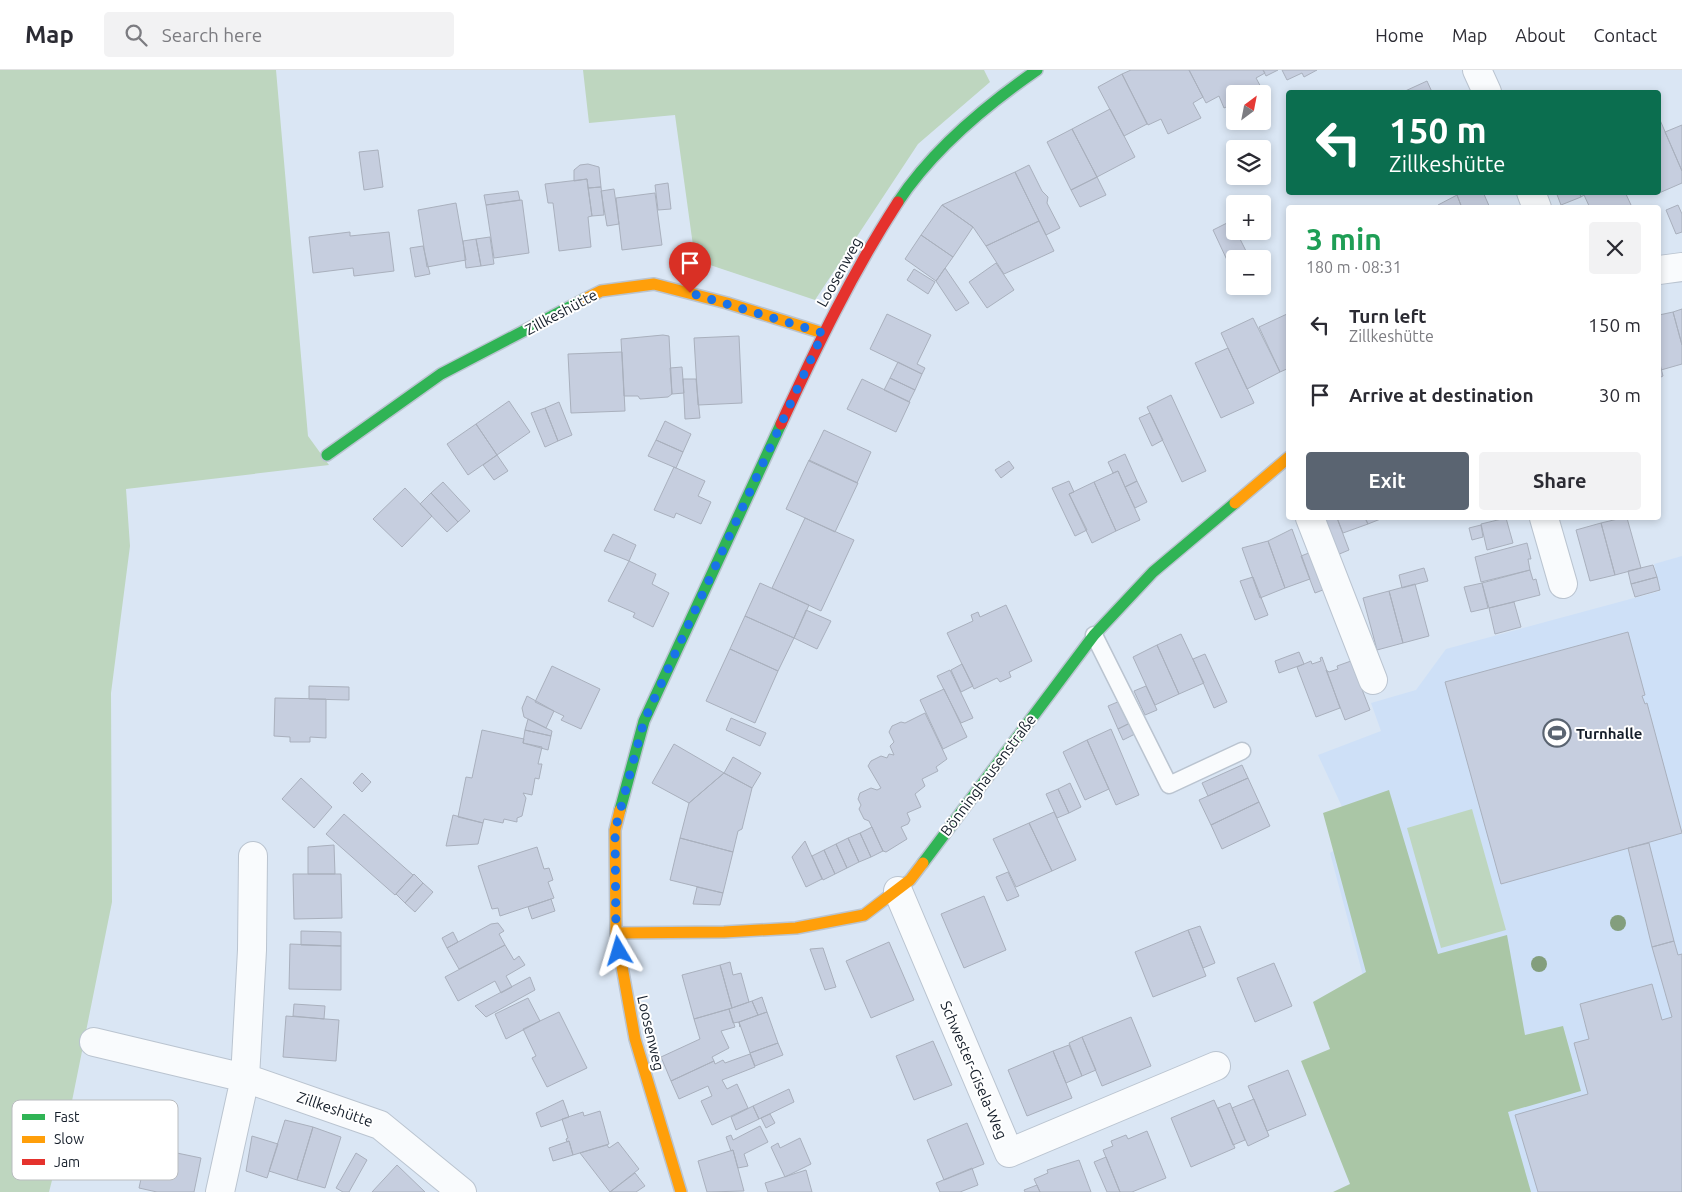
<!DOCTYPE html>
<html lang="en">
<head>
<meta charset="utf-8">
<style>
  :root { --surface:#fff; --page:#f2f2f3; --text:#2b2b33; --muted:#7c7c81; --line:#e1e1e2; --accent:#5a6471 }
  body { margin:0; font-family:Ubuntu,sans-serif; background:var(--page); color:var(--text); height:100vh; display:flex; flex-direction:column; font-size:19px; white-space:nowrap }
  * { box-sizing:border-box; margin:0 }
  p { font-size:16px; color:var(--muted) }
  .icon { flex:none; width:28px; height:28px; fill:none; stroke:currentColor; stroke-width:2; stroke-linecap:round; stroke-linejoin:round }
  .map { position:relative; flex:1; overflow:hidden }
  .details { position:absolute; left:1286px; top:135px; width:375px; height:315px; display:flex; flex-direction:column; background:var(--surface); border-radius:5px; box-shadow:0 2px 8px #0003 }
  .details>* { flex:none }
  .banner { position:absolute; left:1286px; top:20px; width:375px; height:105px; border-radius:5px; box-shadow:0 2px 8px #0003; background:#0b6e4f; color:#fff; overflow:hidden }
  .needle { width:32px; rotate:32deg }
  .tools { position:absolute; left:1226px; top:15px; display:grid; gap:10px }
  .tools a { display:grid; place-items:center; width:45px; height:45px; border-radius:5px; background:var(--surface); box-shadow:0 2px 8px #0003; font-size:25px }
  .pin { position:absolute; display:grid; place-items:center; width:42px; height:42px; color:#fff; margin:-51px -21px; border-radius:50% 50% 50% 0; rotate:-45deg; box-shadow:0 0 5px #0007 }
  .pin .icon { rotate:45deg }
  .me { position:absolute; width:55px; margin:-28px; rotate:353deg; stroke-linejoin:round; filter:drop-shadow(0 0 4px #0008) }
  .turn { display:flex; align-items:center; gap:18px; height:105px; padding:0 20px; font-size:22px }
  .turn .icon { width:65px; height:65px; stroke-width:2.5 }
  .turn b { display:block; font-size:35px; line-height:42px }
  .round { display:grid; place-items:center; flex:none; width:52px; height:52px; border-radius:5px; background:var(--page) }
  .headline { display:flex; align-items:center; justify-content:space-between; height:85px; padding:0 20px }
  h1 { font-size:30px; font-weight:600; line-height:38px; color:#1e9e55 }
  .button { display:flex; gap:10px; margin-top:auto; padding:10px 20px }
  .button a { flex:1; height:58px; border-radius:5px; background:var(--accent); color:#fff; font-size:20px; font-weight:600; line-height:58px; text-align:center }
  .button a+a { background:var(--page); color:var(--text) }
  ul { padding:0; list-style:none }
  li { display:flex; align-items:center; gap:15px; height:70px; padding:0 20px }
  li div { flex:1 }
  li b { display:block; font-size:19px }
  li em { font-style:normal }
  header { display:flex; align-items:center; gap:30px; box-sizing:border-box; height:70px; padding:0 25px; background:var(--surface); border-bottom:1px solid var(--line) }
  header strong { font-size:24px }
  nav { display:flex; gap:28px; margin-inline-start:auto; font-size:18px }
  .search { width:350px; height:45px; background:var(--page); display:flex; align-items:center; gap:12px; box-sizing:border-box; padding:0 18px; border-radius:5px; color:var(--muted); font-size:19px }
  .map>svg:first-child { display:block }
  .built { fill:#cee0f7 }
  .green { fill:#bed6bf }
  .forest { fill:#aac6a6 }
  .building { fill:#c6cedf; stroke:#a9b0bd }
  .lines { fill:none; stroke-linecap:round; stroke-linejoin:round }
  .lane-casing { stroke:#bac4d0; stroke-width:19 }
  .street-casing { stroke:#bac4d0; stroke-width:30 }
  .fast-casing { stroke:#bac4d0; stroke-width:14 }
  .slow-casing { stroke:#bac4d0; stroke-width:14 }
  .jam-casing { stroke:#bac4d0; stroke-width:14 }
  .lane { stroke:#f9fbfd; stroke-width:16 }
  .street { stroke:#f9fbfd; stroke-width:28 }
  .fast { stroke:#30b455; stroke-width:11 }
  .slow { stroke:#ff9f0a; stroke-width:11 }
  .jam { stroke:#e5322d; stroke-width:11 }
  .tree { fill:#839e7d }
  .route { stroke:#1a73e8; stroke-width:9; stroke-dasharray:0 16.2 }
  .labels { text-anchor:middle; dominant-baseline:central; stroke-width:4; stroke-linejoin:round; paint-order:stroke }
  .street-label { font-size:15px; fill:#151e2a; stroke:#fff }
  .poi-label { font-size:15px; font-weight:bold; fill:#151e2a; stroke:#fff; text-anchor:start }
  .key { fill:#fff; stroke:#b9bcbf; stroke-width:1 }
  .key-label { font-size:14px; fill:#151e2a }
</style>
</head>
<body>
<header>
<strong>Map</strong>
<div class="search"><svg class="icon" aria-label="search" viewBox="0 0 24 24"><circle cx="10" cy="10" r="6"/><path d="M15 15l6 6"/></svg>Search here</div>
<nav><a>Home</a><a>Map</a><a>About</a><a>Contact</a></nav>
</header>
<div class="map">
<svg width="1682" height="1122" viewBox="0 0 1682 1122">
  <rect width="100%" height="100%" fill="#dae6f4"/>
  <path class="built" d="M1682 486V1122H1401L1415 1099 1330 783 1356 767 1318 685 1381 661 1371 633 1416 620 1446 579 1660 521 1654 494Z"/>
  <path class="green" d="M0 0H276L308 366 329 395 126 419 130 476 111 623 112 832 71 1036 49 1122H0Z
    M583 0H984L990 12 918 74 815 230 695 190 675 45 589 53Z
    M1472 739 1506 860 1441 878 1407 758Z"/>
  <path class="forest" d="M1389 720 1438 884 1507 865 1525 965 1563 956 1581 1021 1508 1042 1531 1122H1333L1350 1114 1301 991 1330 979 1313 932 1366 902 1323 743Z"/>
  <path class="building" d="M1131 0H1189L1203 27 1193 33 1201 48 1168 64 1161 49 1148 55 1122 4Z
    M1189 0H1263L1265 3 1256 8 1262 19 1253 24H1235V33L1224 38 1219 26 1206 33Z
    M1263 0H1278L1266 6Z
    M1282 0H1317L1304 7 1302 3 1287 10Z
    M1122 4 1147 54 1124 66 1098 17Z
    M1427 11 1432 22H1403Z
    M1110 39 1135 87 1097 107 1072 59Z
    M1660 50 1682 101V113L1659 123Z
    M1682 55V101L1665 62Z
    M1072 59 1097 107 1071 120 1047 72Z
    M378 80 383 117 364 120 359 82Z
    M588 94 599 97 601 117 588 118 587 109 574 111V100L580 95Z
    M1029 95 1042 121 1048 127 1047 133 1060 158 1046 165 1015 102Z
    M1015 102 1039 151 986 176 973 157 942 135Z
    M1097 107 1106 125 1080 137 1071 120Z
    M587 109 592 146 588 147 591 177 559 181 553 133H548L545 114Z
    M668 113 671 139 658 140 655 115Z
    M601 117 604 145 592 146 588 118Z
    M614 119 619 154 607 156 601 121Z
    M518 121 520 130 486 135 484 125Z
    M1462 122H1483L1490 138H1462L1457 125Z
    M1556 122H1579L1581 127 1561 135Z
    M1579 122H1625L1631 135 1626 138H1590L1584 125 1581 127Z
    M655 123 662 175 622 180 616 128Z
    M1457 125 1462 138H1439L1438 135Z
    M522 130 529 183 494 188 486 135Z
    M456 133 466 190 427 197 418 140Z
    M942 135 973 157 953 187 921 165Z
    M1678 135 1682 144V162L1676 164 1666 140Z
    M1039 151 1054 181 1004 204 986 176Z
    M1231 151 1246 181 1227 190 1213 160Z
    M350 162V166L389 162 394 201 354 206 353 198 313 203 309 167Z
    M921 165 953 187 936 211 905 189Z
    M490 167 494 194 481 196 476 169Z
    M476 169 481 196 466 198 463 171Z
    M423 176 430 204 415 207 410 178Z
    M996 193 1014 220 987 238 969 212Z
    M945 198 969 233 956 241 936 211Z
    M914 199 935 212 928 224 907 210Z
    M1682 239V275L1673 242Z
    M1673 242 1682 275V294L1661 300 1659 290V245Z
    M887 244 931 265 917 294 925 298 922 304 870 279Z
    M1287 244 1289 298 1280 302 1259 257Z
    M1253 248 1280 302 1247 319 1221 263Z
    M663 265 669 266 672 324 668 327 640 329 638 326H624L621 269Z
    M739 266 742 333 698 335 694 268Z
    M1228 278 1254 333 1221 348 1195 293Z
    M622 282 625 341 571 343 568 284Z
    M1659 290 1663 306 1659 308Z
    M898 292 922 304 915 320 890 308Z
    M682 297 684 323 672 324 670 298Z
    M890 308 915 320 909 332 884 320Z
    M683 309H696L700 348 685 349Z
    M862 309 910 332 896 362 847 339Z
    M1171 325 1206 401 1182 412 1147 337Z
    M509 331 530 362 497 385 476 354Z
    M559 332 572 365 558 371 545 338Z
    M545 338 558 371 545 377 531 343Z
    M1150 343 1163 370 1152 376 1139 348Z
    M665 351 691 364 683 382 656 370Z
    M476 354 497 385 468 405 447 374Z
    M824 360 871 382 857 413 809 391Z
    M656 370 683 382 676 398 648 386Z
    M1125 384 1137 411 1125 417 1118 401 1113 403 1108 392Z
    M497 385 508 401 494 410 483 395Z
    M809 390 858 413 835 462 786 439Z
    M1009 391 1014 398 1001 408 995 400Z
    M674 397 705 411 698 426 711 432 701 454 676 443 674 448 654 440Z
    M1118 401 1140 450 1116 461 1094 412Z
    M1069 411 1074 422 1069 424 1087 460 1075 466 1052 418Z
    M1137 411 1147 432 1135 438 1125 417Z
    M443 412 470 441 458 452 431 423Z
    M1094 412 1116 461 1092 473 1069 424Z
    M405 418 432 446 402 477 373 449Z
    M431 423 458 452 447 462 420 434Z
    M805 448 854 470 821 541 772 518Z
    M1323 448H1337L1349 480 1337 485Z
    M1337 448H1365L1368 454 1343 463Z
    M1365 448H1383L1368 454Z
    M1506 448 1513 473 1487 480 1481 454Z
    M1622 448H1627L1641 498 1615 505 1601 453Z
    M1601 453 1615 505 1590 511 1576 460Z
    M1481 455 1483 467 1472 470 1469 458Z
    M1292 459 1310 509 1285 518 1268 471Z
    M613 464 636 475 629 491 604 481Z
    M1268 471 1285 518 1260 528 1242 478Z
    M1527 473 1531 489H1528L1530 500 1481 512 1475 487Z
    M1314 481 1328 518 1315 523 1301 486Z
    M629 491 656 504 652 514 669 523 653 557 633 547 635 543 608 531Z
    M1653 495 1657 507 1631 514 1628 501Z
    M1424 498 1428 511 1402 518 1399 505Z
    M1530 500 1533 510 1536 509 1540 525 1489 538 1482 513Z
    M1253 507 1268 545 1255 550 1240 511Z
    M1657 507 1660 520 1635 527 1631 514Z
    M760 513 809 535 794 568 745 546Z
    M1482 513 1488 538 1471 542 1464 517Z
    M1415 514 1429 566 1403 573 1389 521Z
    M1389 521 1403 573 1377 580 1363 528Z
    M1514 532 1521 557 1495 564 1489 538Z
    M1006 535 1032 591 1009 602 1011 607 1000 612 997 608 974 619 947 563 973 551 971 545 978 542 980 547Z
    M806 540 831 551 817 579 794 568Z
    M745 546 794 568 778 601 730 579Z
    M1628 562 1645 625 1642 626 1645 634 1647 633 1682 763 1501 814 1445 612Z
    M1181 564 1204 613 1179 624 1157 575Z
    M1157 575 1179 624 1155 635 1133 587Z
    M730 579 778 601 755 653 706 631Z
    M1299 582 1304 594 1279 603 1275 591Z
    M1205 584 1227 632 1214 638 1193 589Z
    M1322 587 1340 638 1316 647 1297 597 1311 591 1312 594 1321 591 1320 588Z
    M1351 591 1370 640 1345 650 1326 600 1329 602 1338 599 1337 596Z
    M962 594 973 616 961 622 951 600Z
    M552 596 600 619 581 659 561 650 564 646 535 632Z
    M950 600 973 648 961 653 937 606Z
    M309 616 349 617V630L309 629Z
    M1146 616 1157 640 1145 645 1134 621Z
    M944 619 967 667 943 679 920 630Z
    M527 626 554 641 546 658 524 647 522 638Z
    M275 628 326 629V668L310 667V672H290V667L274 666Z
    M1120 631 1130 653 1118 659 1108 636Z
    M925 643 947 689 936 697 938 701 922 709 925 716 915 724 921 737 907 743 910 750 908 754 901 757 907 769 886 782 883 781 869 751 864 749 859 739 861 735 858 729 860 723 871 718 877 720 881 718 868 696 871 691 881 686 887 688 889 684 894 685 890 676 894 672 889 662 892 656 901 652 905 653Z
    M731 648 766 663 760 676 726 660Z
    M528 649 552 661 551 666 525 660Z
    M1130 653 1135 664 1123 670 1118 659Z
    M1111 659 1139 725 1116 735 1087 670Z
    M482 660 524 669 523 673 542 677 538 694H542L539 709 535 708 532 725 523 723 526 728 522 746 517 748V752L504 749 503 753 484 749 483 753 458 747 466 707 472 708Z
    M525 660 551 666 548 680 523 673Z
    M1087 670 1109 719 1085 730 1063 682Z
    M674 674 724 703 689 733 652 713Z
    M733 687 761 703 752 718 724 703Z
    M1242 695 1248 708 1208 726 1202 713Z
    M362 703 371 712 362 722 353 713Z
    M724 703 752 718 742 759 738 761 733 782 680 768 689 733Z
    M301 708 332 737 314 758 282 729Z
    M1248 708 1259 732 1211 755 1199 730Z
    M1070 713 1081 737 1069 743 1058 719Z
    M1058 719 1069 743 1057 748 1046 724Z
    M1259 732 1270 756 1222 779 1211 755Z
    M1054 742 1076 790 1052 801 1029 753Z
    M344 744 413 805 395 825 326 764Z
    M453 745 483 753 478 774 446 776Z
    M1029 753 1052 801 1016 817 993 769Z
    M872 757 883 781 871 787 860 763Z
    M860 763 871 787 859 792 848 768Z
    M680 768 733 782 723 823 670 810Z
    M848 768 859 792 847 798 836 774Z
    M805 771 822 809 806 817 792 787Z
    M1649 773 1674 871 1652 877 1628 778Z
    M836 774 847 798 835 804 824 780Z
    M334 775 335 804H308V777Z
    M537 777 544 799 549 798 553 810 548 812 554 828 500 846 498 838 492 839 478 796Z
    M824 780 835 804 823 810 812 786Z
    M1008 802 1019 826 1007 831 996 807Z
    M293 804H341L342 848 294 849Z
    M414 804 423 813 405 833 396 824Z
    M423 813 433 822 415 842 405 833Z
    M697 817 723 823 720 835 693 834Z
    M984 826 1006 880 964 898 941 844Z
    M551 829 555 841 532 849 528 837Z
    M498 853 504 861 499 864 505 875 459 899 447 878 491 854Z
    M1200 856 1215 893 1203 898 1188 860Z
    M1188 860 1206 906 1153 927 1135 882Z
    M301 861 341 862V876L301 875Z
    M453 862 458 872 447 878 442 868Z
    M1674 871 1678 885 1682 884V1122H1538L1515 1045 1588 1024 1574 973 1589 969 1580 934 1652 914 1662 950 1672 947 1652 877Z
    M889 872 914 930 871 948 846 891Z
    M290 874 341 876V920L289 919Z
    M505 875 514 890 519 886 525 895 506 906 512 917 501 923 495 911 458 931 445 907Z
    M823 878 836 917 825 920 810 879Z
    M730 892 733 905 741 903 749 932 732 938 720 895Z
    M1274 893 1292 936 1255 952 1237 908Z
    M720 895 732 938 694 949 682 905Z
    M530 907 535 920 486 947 475 936Z
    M762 927 767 942 758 945 752 931Z
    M528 928 540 951 506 969 495 944Z
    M752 931 758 945 739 952 740 957 739 952 733 953 729 939Z
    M294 934 325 936 324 949 293 946Z
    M729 939 735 957 721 961 729 978 712 987 714 991 671 1011 661 987 700 969 694 949Z
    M559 942 587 998 547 1017 532 988 536 986 523 959Z
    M767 942 778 973 750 983 739 952Z
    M286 946 339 950 336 991 283 987Z
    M1131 947 1151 996 1102 1016 1082 967Z
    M1082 967 1096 1000 1082 1006 1069 973Z
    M933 971 952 1015 914 1030 896 986Z
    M778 973 783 985 755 996 750 983Z
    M1069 975 1082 1006 1066 1013 1053 981Z
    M1053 981 1072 1028 1027 1046 1008 1000Z
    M750 984 755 997 722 1010 727 1019 737 1014 748 1038 712 1055 701 1031 712 1026 708 1016 679 1029 671 1011 714 991 715 994 723 990 725 993Z
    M1288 1000 1306 1045 1267 1061 1248 1016Z
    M789 1019 794 1032 759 1049 753 1036Z
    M1254 1029 1269 1066 1248 1076 1232 1038Z
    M563 1030 569 1047 541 1057 536 1043Z
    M1214 1030 1235 1078 1191 1097 1171 1048Z
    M1230 1033 1245 1070 1233 1075 1218 1038Z
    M753 1036 759 1049 736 1060 731 1047Z
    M600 1041 609 1074 573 1085 569 1071 567 1072 566 1069 568 1068 562 1049 583 1042 584 1046Z
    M770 1044 775 1053 766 1058 761 1048Z
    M285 1050 313 1057 297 1110 269 1101Z
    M967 1053 984 1094 944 1110 927 1070Z
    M760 1056 768 1072 744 1084 748 1096 738 1098 733 1080 731 1081 726 1067 731 1065 733 1070Z
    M313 1057 341 1067 325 1118 297 1110Z
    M1147 1061 1166 1108 1132 1122H1120L1103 1080 1113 1076 1111 1071 1126 1065 1128 1069Z
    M252 1066 278 1074 267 1108 246 1101Z
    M800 1068 811 1094 785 1107 771 1077 778 1073 780 1078Z
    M569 1071 573 1085 553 1091 549 1078Z
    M618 1072 639 1099 610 1122 580 1083 607 1075 609 1078Z
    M148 1077 201 1088 194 1122H157L139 1118Z
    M733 1080 744 1121 707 1122 698 1091Z
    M356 1083 367 1090 349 1122H343L336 1118Z
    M1106 1087 1120 1122H1107L1094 1092Z
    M1079 1090 1091 1122H1040L1034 1109 1048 1103 1047 1100Z
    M397 1095 425 1122H372Z
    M972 1098 978 1115 960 1122H940L936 1113Z
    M806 1100 812 1122H768L765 1113Z
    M635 1103 645 1116 636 1122H610Z
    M1037 1115 1040 1122H1025L1024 1120Z"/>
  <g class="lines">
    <g class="lane-casing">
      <path id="lane" d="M1094 565 1169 715 1242 681"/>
    </g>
    <g class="street-casing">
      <path id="street" d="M1477 0 1487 22
        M1531 122 1537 138
        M1659 200 1682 197
        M1310 448 1373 610
        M1544 448 1563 514
        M898 821 1009 1083 1216 996
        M94 972 245 1008 252 880 253 786
        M220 1122 245 1008 380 1055 462 1122"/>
    </g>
    <g class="fast-casing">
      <path id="fast" d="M898 132C933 79 985 36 1037 0
        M327 385 441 304 585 229
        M620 740 644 651 781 354
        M923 793 1094 565 1153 502 1235 433"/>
    </g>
    <g class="slow-casing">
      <path id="slow" d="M585 229 601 221 654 214 727 233 823 263
        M1235 433 1289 387
        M620 740 615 760 616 863 635 969 681 1122
        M616 863 724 862 796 858 864 845 910 810 923 793"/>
    </g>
    <g class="jam-casing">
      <path id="jam" d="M781 354C816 278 852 203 898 132"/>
    </g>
    <use href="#lane" class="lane"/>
    <use href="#street" class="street"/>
    <use href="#fast" class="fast"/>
    <use href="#slow" class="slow"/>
    <use href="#jam" class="jam"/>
  </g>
  <g class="tree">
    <circle cx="1618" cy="853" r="8"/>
    <circle cx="1539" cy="894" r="8"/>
  </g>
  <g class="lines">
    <path class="route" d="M619 881 616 863 615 760 644 651 823 263 690 223"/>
  </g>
  <defs>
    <g id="stadium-ring" transform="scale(1.4375)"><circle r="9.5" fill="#fff" stroke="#5a6471" stroke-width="1.5"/><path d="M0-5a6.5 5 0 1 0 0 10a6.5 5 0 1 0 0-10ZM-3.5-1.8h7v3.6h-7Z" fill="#5a6471"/></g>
  </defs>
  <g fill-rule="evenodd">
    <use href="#stadium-ring" x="1557" y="663"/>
  </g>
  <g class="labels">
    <g class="street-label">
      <text transform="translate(839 202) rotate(-61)">Loosenweg</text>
      <text transform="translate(561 242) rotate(-28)">Zillkeshütte</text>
      <text transform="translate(988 705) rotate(-53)">Bönninghausenstraße</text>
      <text transform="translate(651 963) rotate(77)">Loosenweg</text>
      <text transform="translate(974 1000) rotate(67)">Schwester-Gisela-Weg</text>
      <text transform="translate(335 1039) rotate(19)">Zillkeshütte</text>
    </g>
    <g class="poi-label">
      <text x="1576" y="663">Turnhalle</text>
    </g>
  </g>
  <rect x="12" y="1030" width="166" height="80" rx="8" class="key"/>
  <rect x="22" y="1044" width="23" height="6" fill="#30b455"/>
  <rect x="22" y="1066" width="23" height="7" fill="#ff9f0a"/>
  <rect x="22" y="1089" width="23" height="6" fill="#e5322d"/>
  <g class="key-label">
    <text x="54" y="1052">Fast</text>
    <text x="54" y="1074">Slow</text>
    <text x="54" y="1097">Jam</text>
  </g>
</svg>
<div class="tools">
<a><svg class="needle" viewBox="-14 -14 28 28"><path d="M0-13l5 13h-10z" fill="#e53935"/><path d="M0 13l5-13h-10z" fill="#7c7c81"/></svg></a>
<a><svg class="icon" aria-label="layers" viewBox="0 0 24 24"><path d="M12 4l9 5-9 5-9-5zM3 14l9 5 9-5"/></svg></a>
<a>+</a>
<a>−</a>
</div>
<div class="pin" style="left:690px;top:223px;background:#d93025"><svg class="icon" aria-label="arrive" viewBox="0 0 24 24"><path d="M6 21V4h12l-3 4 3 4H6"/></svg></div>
<svg class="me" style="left:619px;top:881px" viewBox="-20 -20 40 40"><path d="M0-17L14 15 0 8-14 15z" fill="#1a73e8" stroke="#fff" stroke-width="4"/></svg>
<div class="banner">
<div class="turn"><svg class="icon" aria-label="left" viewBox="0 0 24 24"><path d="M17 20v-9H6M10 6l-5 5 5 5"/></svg><div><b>150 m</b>Zillkeshütte</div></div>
</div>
<section class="details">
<div class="headline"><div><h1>3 min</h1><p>180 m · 08:31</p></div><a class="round"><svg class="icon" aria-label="close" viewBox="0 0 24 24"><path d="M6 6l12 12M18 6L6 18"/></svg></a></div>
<ul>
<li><svg class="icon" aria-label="left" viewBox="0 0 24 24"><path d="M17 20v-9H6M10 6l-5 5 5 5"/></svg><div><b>Turn left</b><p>Zillkeshütte</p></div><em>150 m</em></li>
<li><svg class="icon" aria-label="arrive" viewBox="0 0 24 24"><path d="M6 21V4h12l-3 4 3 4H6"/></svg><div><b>Arrive at destination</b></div><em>30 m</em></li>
</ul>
<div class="button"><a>Exit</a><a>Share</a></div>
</section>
</div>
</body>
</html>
